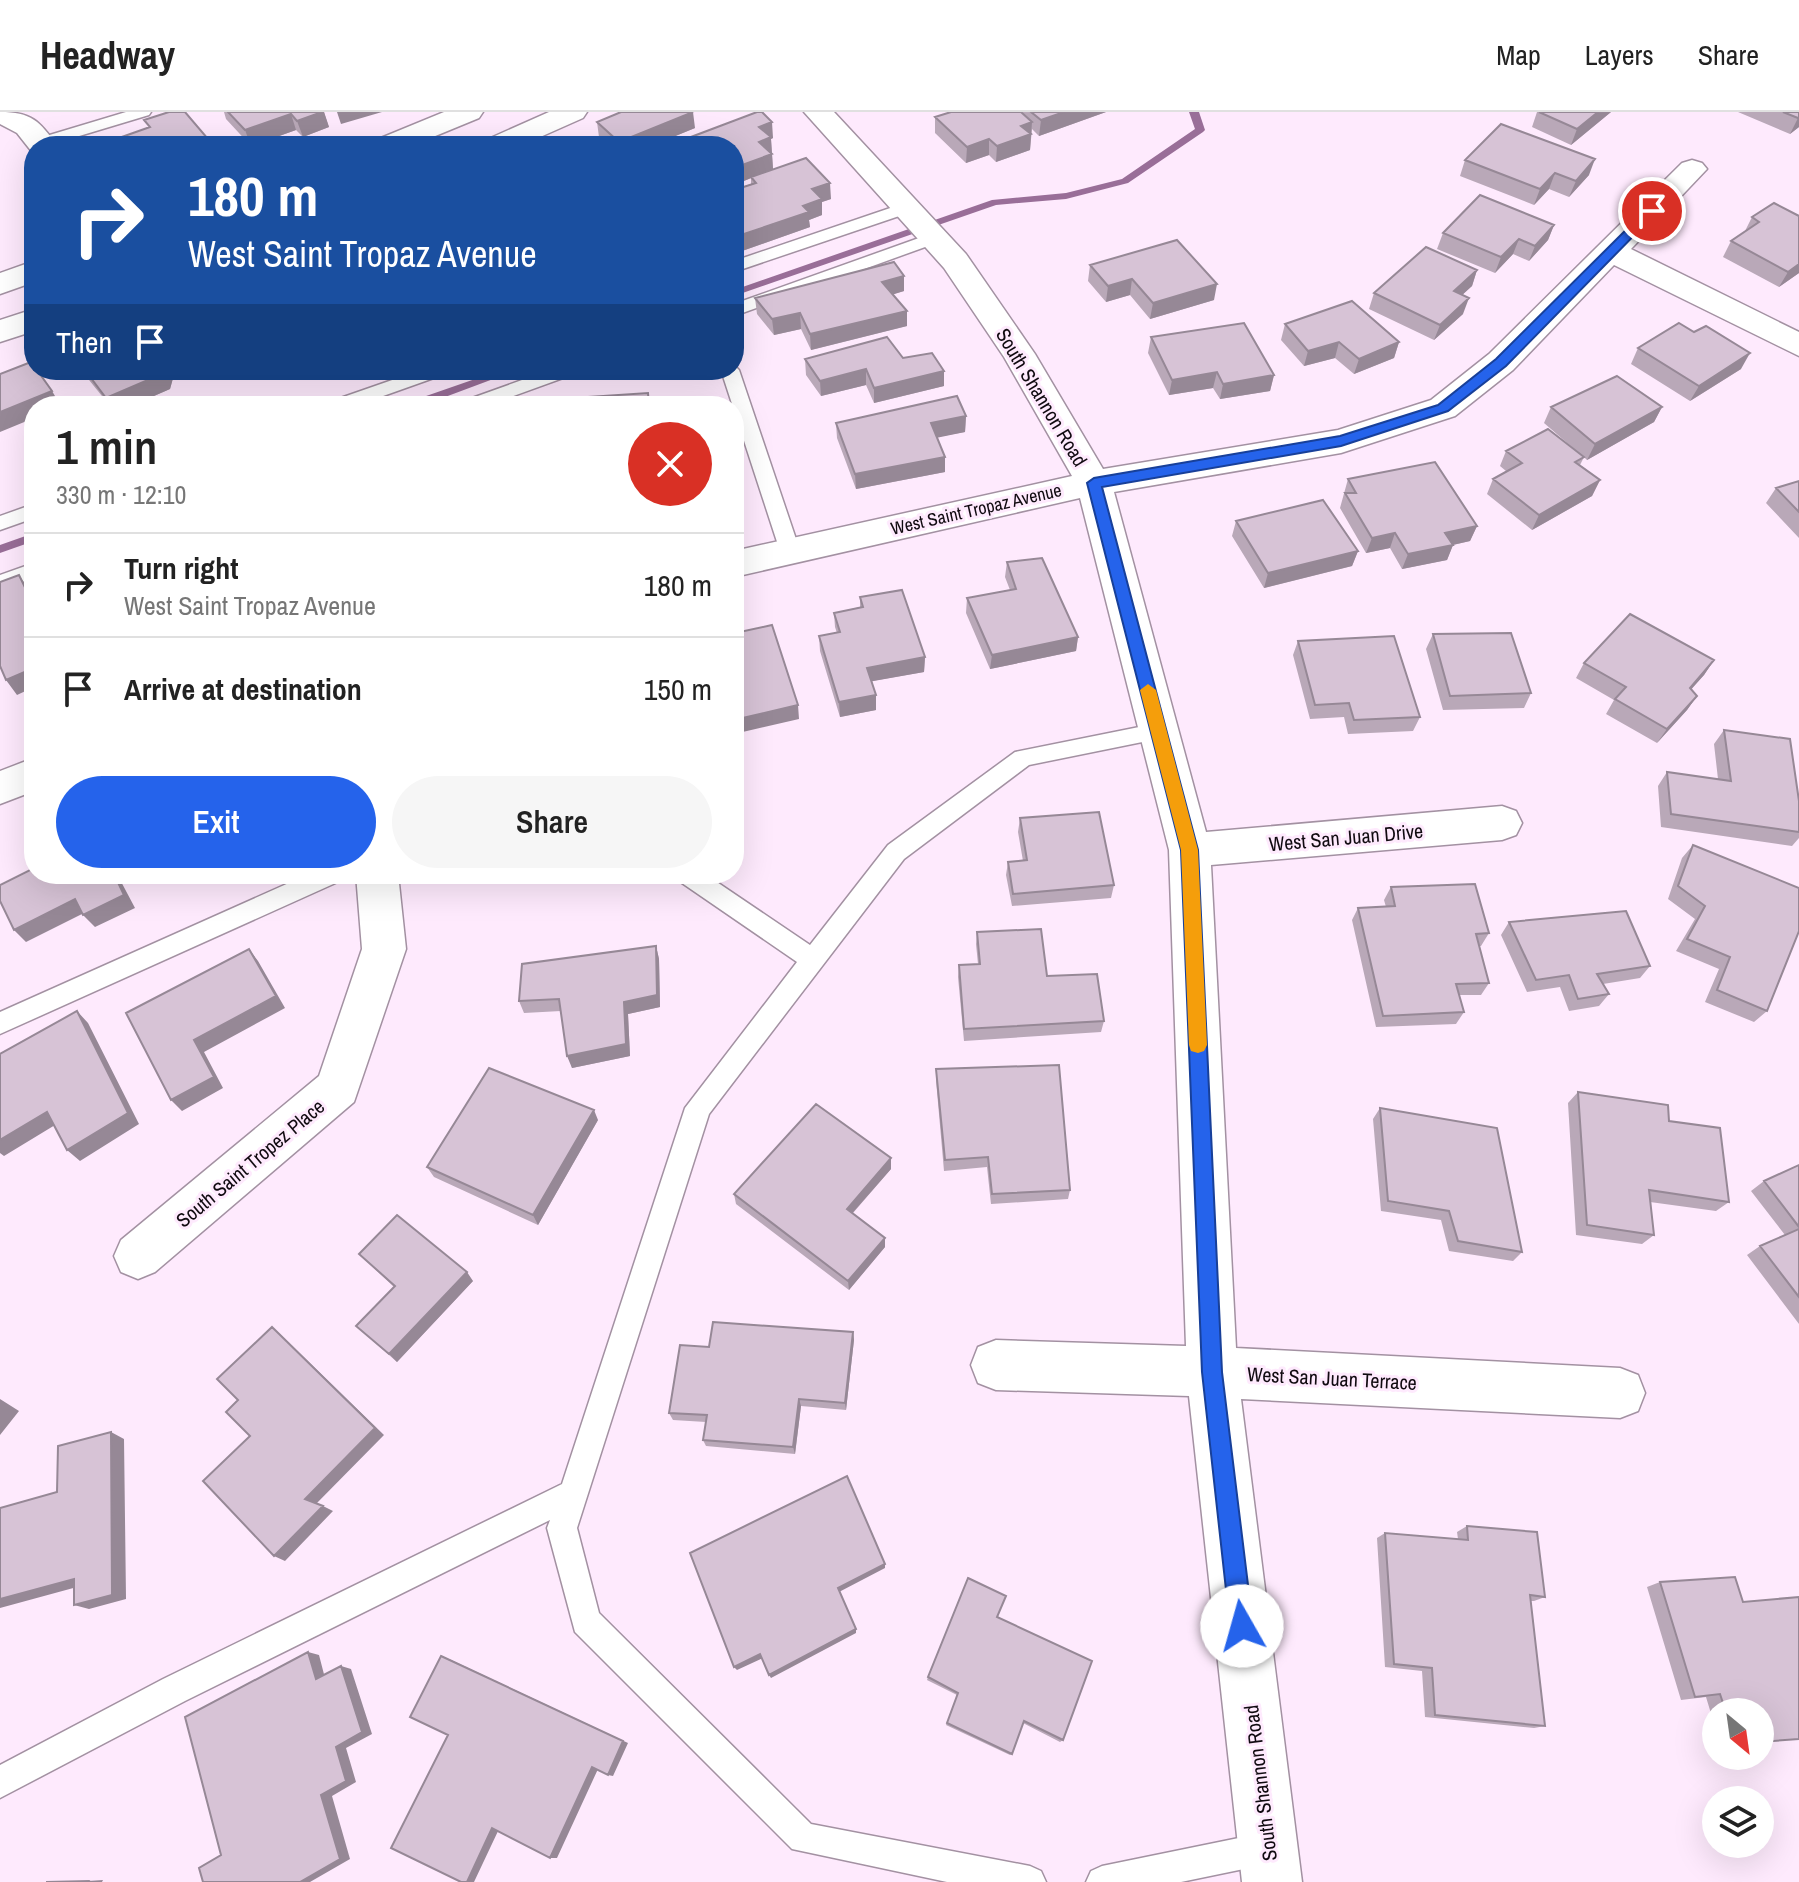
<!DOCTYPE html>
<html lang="en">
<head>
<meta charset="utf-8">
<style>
  :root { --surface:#fff; --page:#f6f6f6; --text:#222; --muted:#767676; --line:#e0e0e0; --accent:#2563eb }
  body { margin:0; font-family:"Archivo Narrow",sans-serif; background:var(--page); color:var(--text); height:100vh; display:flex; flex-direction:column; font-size:30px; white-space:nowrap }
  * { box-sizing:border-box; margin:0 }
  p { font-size:26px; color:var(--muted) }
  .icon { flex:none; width:44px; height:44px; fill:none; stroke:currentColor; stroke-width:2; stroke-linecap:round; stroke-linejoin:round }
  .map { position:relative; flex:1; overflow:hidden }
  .panel { position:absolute; left:24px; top:284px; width:720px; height:488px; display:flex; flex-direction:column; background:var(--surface); border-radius:32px; box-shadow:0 8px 32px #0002 }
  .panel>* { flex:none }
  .guide { position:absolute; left:24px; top:24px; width:720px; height:244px; border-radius:32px; box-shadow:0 8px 32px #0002; background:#1a4fa0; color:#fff; overflow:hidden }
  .needle { width:52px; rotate:151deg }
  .buttons { position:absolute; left:1702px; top:1586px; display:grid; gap:16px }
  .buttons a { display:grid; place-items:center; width:72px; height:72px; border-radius:50%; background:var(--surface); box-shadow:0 8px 32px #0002; font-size:40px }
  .pin { position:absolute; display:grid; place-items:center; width:68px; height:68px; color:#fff; margin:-34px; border:4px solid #fff; border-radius:50%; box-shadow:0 2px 8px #0007 }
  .me { position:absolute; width:88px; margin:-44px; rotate:353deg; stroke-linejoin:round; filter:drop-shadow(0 0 6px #0008) }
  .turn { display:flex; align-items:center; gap:28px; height:168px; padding:0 32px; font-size:36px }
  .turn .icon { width:104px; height:104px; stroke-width:2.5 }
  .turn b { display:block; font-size:56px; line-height:68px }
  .then { display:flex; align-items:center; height:76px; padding:0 32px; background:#0003; gap:16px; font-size:30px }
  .round { display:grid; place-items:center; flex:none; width:84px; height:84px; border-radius:42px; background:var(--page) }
  .summary { display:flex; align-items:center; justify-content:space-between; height:136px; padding:0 32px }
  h1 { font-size:48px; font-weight:600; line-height:60px }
  .button { display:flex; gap:16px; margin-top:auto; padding:16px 32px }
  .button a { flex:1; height:92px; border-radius:48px; background:var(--accent); color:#fff; font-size:32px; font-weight:600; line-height:92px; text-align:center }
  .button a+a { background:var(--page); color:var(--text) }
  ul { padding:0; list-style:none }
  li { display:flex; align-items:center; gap:24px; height:104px; padding:0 32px; border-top:2px solid var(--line) }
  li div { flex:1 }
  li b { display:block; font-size:30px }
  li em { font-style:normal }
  header { display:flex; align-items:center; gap:48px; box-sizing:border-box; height:112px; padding:0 40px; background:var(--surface); border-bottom:2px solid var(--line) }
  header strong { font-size:38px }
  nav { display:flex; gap:44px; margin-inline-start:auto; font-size:28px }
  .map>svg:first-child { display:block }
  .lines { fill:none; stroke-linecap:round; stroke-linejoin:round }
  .stream { fill:#996e98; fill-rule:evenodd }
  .service-casing { stroke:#a391a2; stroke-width:3 }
  .minor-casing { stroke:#a391a2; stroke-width:3 }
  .service { fill:#fff; fill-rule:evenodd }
  .minor { fill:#fff; fill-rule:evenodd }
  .wall { fill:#b9a8b8 }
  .shaded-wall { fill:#968896 }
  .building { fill:#d7c3d6; stroke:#968896; stroke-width:2 }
  .route { fill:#2563eb; stroke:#184099; stroke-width:2 }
  .slow { fill:#f59e0b }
  .labels { text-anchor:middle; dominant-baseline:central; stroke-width:6; stroke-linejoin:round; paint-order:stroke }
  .far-street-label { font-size:18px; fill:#100a10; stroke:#feeafd }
  .street-label { font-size:20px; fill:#100a10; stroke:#feeafd }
</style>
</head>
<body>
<header>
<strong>Headway</strong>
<nav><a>Map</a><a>Layers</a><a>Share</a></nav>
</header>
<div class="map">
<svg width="1799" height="1770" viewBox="0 0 1799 1770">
  <rect width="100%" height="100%" fill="#feeafd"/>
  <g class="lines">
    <path class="stream" d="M1189 0H1199L1205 18 1203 20 1128 71 1066 87 996 93 734 184V178L992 88 1066 81 1122 67 1195 17Z
      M501 258H517L421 294H405L406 291Z
      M34 421V429L0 441V433Z"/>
    <g class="service-casing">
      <path id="service" d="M126 0H151L149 3 46 34 34 35 31 31 33 28Z
        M905 91 911 92 913 96 911 100 734 160V149Z
        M933 121 939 122 941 126 939 130 734 204V192Z
        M734 253 739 258 800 439 797 444 790 446 780 439 721 258H734Z
        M421 258H448L445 262 355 294H327L329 290Z
        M550 258H577L574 262 486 294H459L461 290Z
        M34 392V406L0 418V404Z
        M34 451V466L0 478V463Z
        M1159 611 1167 613 1170 619 1167 625 1029 653 904 747 709 1002 577 1416 599 1501 811 1712 1030 1754 1041 1759 1046 1770H947L792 1737 575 1520 547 1416 550 1408 185 1589 0 1686V1653L163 1567 562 1372 685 996 797 850 679 769 676 762H705L810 833 888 733 1015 640Z
        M309 762H343L340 769 0 922V900Z
        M1268 1720 1279 1725 1284 1736 1279 1747 1268 1752 1181 1770H1086L1091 1759 1102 1754Z"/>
    </g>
    <g class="minor-casing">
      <path id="minor" d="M0 0C31 0 40 9 57 34H34L32 40 17 21 0 12Z
        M444 0H483L479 6 411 34H371L376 28Z
        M549 0H587L583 6 520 34H481L486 28Z
        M804 0H834L966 142 1035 242 1103 357 1338 318 1431 288 1489 242 1682 51 1692 48 1702 51 1707 57 1631 137 1799 220V244L1614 153 1513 258 1455 304 1341 341 1114 380 1206 720 1502 694 1516 699 1522 711 1516 723 1502 728 1211 753 1236 1236 1620 1256 1638 1263 1645 1281 1638 1299 1620 1306 1241 1287 1302 1770H1242L1189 1284 996 1278 978 1271 971 1253 978 1235 996 1228 1186 1234 1169 738 1080 386 734 465V439L1072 364 1004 245 944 156Z
        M34 149V170L0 182V161Z
        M34 197V219L0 230V208Z
        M34 646V679L0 692V659Z
        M356 762H398L406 837 354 990 155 1160 138 1167 121 1160 114 1144 121 1128 319 964 362 837Z"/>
    </g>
    <use href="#service" class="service"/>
    <use href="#minor" class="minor"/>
  </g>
  <path class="wall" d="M224 0H324L329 15 303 25 296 18 251 34 226 7Z
    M951 0H1106L1039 24 1032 17 1030 38 996 50 989 43 966 51 935 21V5Z
    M1537 0H1611L1571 33 1532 15Z
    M1738 0H1799V15L1790 22Z
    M597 10 695 16 651 34H609L599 25Z
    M773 26 771 27 773 57 831 87 822 90V103L809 108 810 115 742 139 734 130V78L751 72V66L734 73V34H684L683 28Z
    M1465 48 1589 63 1569 85 1549 77 1534 93 1460 64Z
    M1774 91 1799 161 1779 175 1723 145 1731 129 1745 119 1752 105Z
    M1554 113 1548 128 1529 149 1513 142 1495 161 1437 137 1443 121Z
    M1090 153 1214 188 1150 207 1130 183 1106 190 1088 169Z
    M1477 158 1472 174 1462 183 1463 202 1434 228 1369 197 1374 181Z
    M904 164V179L893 182 907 214 811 238 801 217 774 223 757 202 755 186Z
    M1285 212 1399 230 1394 246 1354 262 1335 246 1304 254 1281 228Z
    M1151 225 1274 263 1270 279 1220 287 1213 276 1169 283 1148 241Z
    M1638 236 1741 257 1690 289 1631 252Z
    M903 246 944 274 874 291 866 273 821 284 806 263 805 247Z
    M81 258H174L175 259 170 277 131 294H110Z
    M1551 295H1662L1654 310 1587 348 1584 345 1580 353 1600 368 1592 384 1532 418 1487 382 1493 367 1506 359 1500 354 1506 339 1580 342 1544 311Z
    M966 304 965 320 937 325 945 360 856 377 837 326 836 311Z
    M734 342 736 361H734Z
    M1348 367 1477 414 1470 429 1453 433 1447 448 1402 457 1390 436 1366 441 1340 396Z
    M1799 369V426L1766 391 1776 376Z
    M1236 409 1358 439 1352 454 1264 476 1232 424Z
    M1007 450 1078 525 1076 539 990 557 966 501 967 486 1010 478 1005 465Z
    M860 485 925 545 924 560 872 569 876 598 840 605 820 539 819 524 837 521 835 515 834 501 860 495Z
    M1433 522 1531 581 1524 596 1443 598 1426 537Z
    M1298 529 1420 605 1413 619 1348 622 1344 605 1310 607 1293 543Z
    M1714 548 1704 563 1691 577 1697 584 1687 598 1657 631 1606 602 1614 588 1576 566 1584 551Z
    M1724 618 1799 689V726L1792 734 1661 715 1658 674 1667 660 1718 667 1714 632Z
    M1020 706 1114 773 1111 786 1012 794 1006 763 1008 750 1023 749 1018 720Z
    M1693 733 1767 899 1754 910 1705 890 1719 857 1676 839 1695 807 1668 787 1682 746Z
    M1391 775 1489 821 1481 834H1479L1489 871 1481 883H1459L1464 900 1456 912 1376 915 1352 808 1358 796 1386 795 1384 788Z
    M1509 810 1650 854 1640 866 1603 872 1609 882 1599 894 1569 899 1560 875 1527 880 1501 823Z
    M977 820 1104 909 1101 920 964 929 958 865 959 853 978 852 976 832Z
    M656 834 659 847 660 895 628 902 630 944 572 956 561 899 524 901 519 889Z
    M936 957 1070 1078 1068 1087 991 1092 987 1055 944 1059 936 968Z
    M1578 980 1669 1009 1729 1090 1716 1099 1650 1090 1654 1123 1642 1132 1576 1123 1568 991Z
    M1380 996 1522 1140 1513 1149 1449 1139 1441 1108 1381 1099 1373 1007Z
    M598 1008 538 1113 434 1065 427 1055Z
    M1799 1053V1212L1747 1143 1760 1134 1785 1123 1751 1079 1764 1069Z
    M891 1057 853 1101 885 1126V1135L849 1178 736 1092 734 1082Z
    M359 1142 473 1169 397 1250 356 1214 394 1175Z
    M853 1220 854 1228 846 1298 801 1294 795 1342 706 1334 703 1328 706 1310 673 1308 669 1301 709 1235Z
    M1467 1414 1545 1485 1534 1489H1531L1545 1614 1534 1616 1425 1605 1422 1559 1385 1555 1377 1426 1385 1421 1458 1427 1457 1420Z
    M1660 1470 1743 1490 1799 1485V1627L1760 1630V1600H1716V1618L1706 1585 1681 1588 1647 1475Z
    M997 1505 1063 1628 1060 1630 1023 1611 1012 1642 1010 1643 946 1613 957 1583 927 1568 928 1565Z"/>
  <path class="shaded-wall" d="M322 0H324L329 15 303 25 297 9Z
    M337 0H382L341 12Z
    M693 0 695 16 651 34H620L619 30Z
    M1064 0H1106L1039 24 1041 8Z
    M1598 0H1611L1571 33 1577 17Z
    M291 2 296 18 251 34 245 18Z
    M1799 5V15L1790 22 1798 6Z
    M772 10 773 26 771 27 773 57 734 73V56L759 15Z
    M1032 10 1030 38 996 50 997 34 1021 14Z
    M989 27V43L966 51 967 35Z
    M1595 47 1589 63 1569 85 1576 69Z
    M1555 61 1549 77 1534 93 1540 77Z
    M830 71 831 87 822 90V103L809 108 810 115 742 139 741 123 803 94 812 77Z
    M1554 113 1548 128 1529 149 1535 134Z
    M1519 127 1513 142 1495 161 1501 145Z
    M1799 152V161L1779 175 1788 160Z
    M1477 158 1472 174 1449 195 1454 179Z
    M904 164V179L882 186V170Z
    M1132 167 1130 183 1106 190 1108 174Z
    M1217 172 1214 188 1150 207 1153 191Z
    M1469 186 1463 202 1434 228 1440 213Z
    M907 199V214L811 238 810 222Z
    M800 201 801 217 774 223 772 207Z
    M1339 230 1335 246 1304 254 1308 239Z
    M1399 230 1394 246 1354 262 1359 247Z
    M1750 241 1741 257 1690 289 1699 274Z
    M866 257V273L821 284 820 269Z
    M163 258 175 259 170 277 131 294H111L106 286Z
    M944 259V274L874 291V276Z
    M1217 260 1213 276 1169 283 1172 268Z
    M1274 263 1270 279 1220 287 1223 272Z
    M52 279 61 294H34V306L0 320V300Z
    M1662 295 1654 310 1587 348 1595 332Z
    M966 304 965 320 931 327V311Z
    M945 345V360L856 377 855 362Z
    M1600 368 1592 384 1532 418 1539 403Z
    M1477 414 1470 429 1439 436 1445 421Z
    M1395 421 1390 436 1366 441 1372 426Z
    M1453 433 1447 448 1402 457 1408 442Z
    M1358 439 1352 454 1264 476 1268 461Z
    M19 463 29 478 34 488V494Z
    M1078 525 1076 539 990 557 992 543Z
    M925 545 924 560 868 570 867 556Z
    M1714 548 1704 563 1680 590 1690 576Z
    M34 556V575L17 583 6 568Z
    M876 583V598L840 605 839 590Z
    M1697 584 1687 598 1657 631 1667 617Z
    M798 593 799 607 734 622V608Z
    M114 762H117L135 796 95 815 83 803Z
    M75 787 86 800 26 830 14 818Z
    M656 834 659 847 660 895 628 902 630 944 572 956 567 944 624 890Z
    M249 837 258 849 285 896 204 940 223 976 182 999 171 988 194 928Z
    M77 899 88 911 139 1012 80 1049 67 1038Z
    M594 998 598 1008 538 1113 533 1103Z
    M47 1000 60 1010 4 1044 0 1041V1028Z
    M891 1046V1057L848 1106 847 1097Z
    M885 1126V1135L849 1178 848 1169Z
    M467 1160 473 1169 397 1250 389 1242Z
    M272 1215 282 1224 384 1323 315 1393 305 1387Z
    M853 1220 854 1228 846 1298 845 1291Z
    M0 1287 19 1299 0 1323Z
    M799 1287 801 1294 795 1342 793 1335Z
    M111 1320 124 1327 126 1487 89 1497 74 1493Z
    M323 1394 333 1399 285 1449 274 1444Z
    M885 1452V1456L839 1480 838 1476Z
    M74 1467 88 1472 0 1496V1487Z
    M856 1517V1521L771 1566 769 1563Z
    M308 1540 319 1543 326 1570 316 1567Z
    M760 1542 763 1546 737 1558 734 1555Z
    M449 1547 628 1631 613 1664 608 1663Z
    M341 1554 351 1557 372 1622 346 1636 356 1670 332 1684 350 1747 310 1770H300L321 1683 336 1635Z
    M592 1655 598 1657 557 1746H550Z
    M492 1716 499 1717 474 1770H467Z
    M103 1768 102 1770H87L88 1769Z"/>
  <path class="building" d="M169 0H185L214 34H122L116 27 150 15 144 8Z
    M228 0H322L297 9 291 2 245 18Z
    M621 0H693L619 30 597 10Z
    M757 0H762L772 10 759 15 771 25 759 30 772 42 734 56V34H689L683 28Z
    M951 0H1021L1032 10 1021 14 1031 22 997 34 989 27 967 35 935 5Z
    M1031 0H1064L1041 8Z
    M1539 0H1598L1577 17Z
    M1783 0H1799V5L1798 6Z
    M1501 12 1595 47 1576 69 1555 61 1540 77 1465 48Z
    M806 46 830 71 812 77 822 87 803 94 809 100 741 123 734 116V78L756 71 751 65Z
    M1480 83 1554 113 1535 134 1519 127 1501 145 1443 121Z
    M1774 91 1799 104V152L1788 160 1731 129 1759 110 1752 105Z
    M1177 128 1217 172 1153 191 1132 167 1108 174 1090 153Z
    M1426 135 1477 158 1454 179 1469 186 1440 213 1374 181Z
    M894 150 904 164 882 170 907 199 810 222 800 201 772 207 755 186Z
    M1352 189 1399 230 1359 247 1339 230 1308 239 1285 212Z
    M1244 211 1274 263 1223 272 1217 260 1172 268 1151 225Z
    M1679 211 1694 220 1706 214 1750 241 1699 274 1638 236Z
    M887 225 903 246 932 241 944 259 874 276 866 257 820 269 805 247Z
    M31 250 34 254V258H37L52 279 0 300V262Z
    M85 258H163L162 262 106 286Z
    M1617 264 1662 295 1595 332 1551 295Z
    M648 281 649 294H543V288Z
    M957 284 966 304 931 311 945 345 855 362 836 311Z
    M1548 317 1584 345 1575 350 1600 368 1539 403 1493 367 1522 351 1506 339Z
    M1435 350 1477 414 1445 421 1453 433 1408 442 1395 421 1372 426 1345 381H1356L1348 367Z
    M1799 369V400L1776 376Z
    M1323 388 1358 439 1268 461 1236 409Z
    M1042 446 1078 525 992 543 967 486 1016 477 1007 450Z
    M19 463 34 494V556L6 568 0 554V470Z
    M902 478 925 545 867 556 876 583 839 590 819 524 840 520 834 501 863 495 860 485Z
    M1630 502 1714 548 1690 576 1697 584 1667 617 1615 587 1626 575 1584 551Z
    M772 513 798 593 734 608V543L739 542 735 521Z
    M1511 521 1531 581 1450 584 1433 522Z
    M1394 524 1420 605 1354 608 1349 591 1315 593 1298 529Z
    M1724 618 1790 627 1799 689V720L1671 702 1667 660 1731 669Z
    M1099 700 1114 773 1013 782 1008 750 1027 748 1020 706Z
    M1693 733 1799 776V819L1767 899 1717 878 1730 845 1687 827 1705 794 1678 774Z
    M34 756V762H114L124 783 83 803 75 787 14 818 0 789V773Z
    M1475 772 1489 821 1476 822 1489 871 1456 872 1464 900 1383 904 1358 796 1395 794 1391 775Z
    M1626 799 1650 854 1597 862 1609 882 1578 887 1569 863 1536 868 1509 810Z
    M1041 817 1047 864 1097 862 1104 909 964 917 959 853 980 852 977 820Z
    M656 834 657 883 624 890 626 932 567 944 559 887 519 889 522 852Z
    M249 837 276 884 194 928 214 965 171 988 126 901Z
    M77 899 128 1001 67 1038 47 1000 0 1028V942Z
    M1059 953 1070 1078 992 1082 988 1045 945 1048 936 957Z
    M489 956 594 998 533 1103 427 1055Z
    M1578 980 1668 993 1669 1009 1720 1016 1729 1090 1649 1078 1654 1123 1587 1113Z
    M816 992 891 1046 847 1097 885 1126 848 1169 734 1082Z
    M1380 996 1497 1016 1522 1140 1458 1129 1449 1099 1388 1089Z
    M1799 1053V1115L1764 1069Z
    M397 1103 467 1160 389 1242 356 1214 395 1174 359 1142Z
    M1799 1117V1185L1760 1134Z
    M713 1210 853 1220 845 1291 799 1287 793 1335 703 1328 707 1303 669 1301 680 1233 709 1235Z
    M272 1215 375 1316 305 1387 323 1394 274 1444 203 1369 250 1324 226 1300 238 1288 217 1267Z
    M111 1320 112 1483 74 1493V1467L0 1487V1396L57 1380 58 1334Z
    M847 1364 885 1452 838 1476 856 1517 769 1563 760 1542 734 1555 690 1441Z
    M1467 1414 1537 1420 1545 1485 1530 1483 1545 1614 1435 1603 1432 1556 1394 1552 1385 1421 1468 1428Z
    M1735 1465 1743 1490 1799 1485V1627L1760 1630V1600H1726L1720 1582 1695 1585 1660 1470Z
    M968 1466 1006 1484 997 1505 1092 1549 1063 1628 1024 1609 1012 1642 947 1611 958 1581 928 1565Z
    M308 1540 316 1567 341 1554 362 1620 336 1635 346 1669 321 1683 340 1747 300 1770H203L199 1756 221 1743 185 1605Z
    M441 1544 623 1629 608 1663 592 1655 550 1746 492 1716 467 1770H461L391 1736 448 1623 410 1605Z
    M88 1769 87 1770H46Z"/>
  <path class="route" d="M1648 96 1658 99 1506 254 1448 299 1341 334 1102 375 1198 738 1222 1260 1253 1514 1250 1522 1242 1525 1234 1522 1230 1514 1202 1260 1181 738 1087 371 1094 366 1340 324 1438 293 1496 247Z"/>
  <path class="slow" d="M1148 572 1156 578 1198 738 1207 933 1204 939 1198 941 1191 939 1189 933 1181 738 1140 578Z"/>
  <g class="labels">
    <g class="far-street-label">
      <text transform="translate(976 397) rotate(-13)">West Saint Tropaz Avenue</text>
    </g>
    <g class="street-label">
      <text transform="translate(1042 285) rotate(59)">South Shannon Road</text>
      <text transform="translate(1346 725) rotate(-5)">West San Juan Drive</text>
      <text transform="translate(250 1051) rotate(-40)">South Saint Tropez Place</text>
      <text transform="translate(1332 1266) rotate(3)">West San Juan Terrace</text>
      <text transform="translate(1260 1671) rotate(-97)">South Shannon Road</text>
    </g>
  </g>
</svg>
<div class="buttons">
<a><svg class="needle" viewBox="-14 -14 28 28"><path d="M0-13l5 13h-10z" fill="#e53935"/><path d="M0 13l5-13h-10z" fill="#767676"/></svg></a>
<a><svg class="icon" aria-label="layers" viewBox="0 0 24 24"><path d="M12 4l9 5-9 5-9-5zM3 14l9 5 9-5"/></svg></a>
</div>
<div class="pin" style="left:1652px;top:99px;background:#d93025"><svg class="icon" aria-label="arrive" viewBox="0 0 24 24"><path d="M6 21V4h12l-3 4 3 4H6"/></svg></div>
<svg class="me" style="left:1242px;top:1514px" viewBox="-20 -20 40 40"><circle r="19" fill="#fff"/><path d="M0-13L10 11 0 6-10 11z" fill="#2563eb"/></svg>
<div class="guide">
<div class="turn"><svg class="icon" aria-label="right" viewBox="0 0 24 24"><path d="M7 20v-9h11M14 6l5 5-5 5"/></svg><div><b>180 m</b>West Saint Tropaz Avenue</div></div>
<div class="then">Then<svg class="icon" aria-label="arrive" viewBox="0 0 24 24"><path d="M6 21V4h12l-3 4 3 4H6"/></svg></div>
</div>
<section class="panel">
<div class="summary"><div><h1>1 min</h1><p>330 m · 12:10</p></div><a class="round" style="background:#d93025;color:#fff"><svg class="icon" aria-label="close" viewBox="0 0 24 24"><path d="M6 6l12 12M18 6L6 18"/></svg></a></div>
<ul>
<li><svg class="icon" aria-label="right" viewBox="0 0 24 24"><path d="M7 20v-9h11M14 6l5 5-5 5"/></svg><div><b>Turn right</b><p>West Saint Tropaz Avenue</p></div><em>180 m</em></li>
<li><svg class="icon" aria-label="arrive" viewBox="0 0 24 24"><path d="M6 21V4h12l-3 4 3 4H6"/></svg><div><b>Arrive at destination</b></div><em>150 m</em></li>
</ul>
<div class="button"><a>Exit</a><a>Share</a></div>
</section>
</div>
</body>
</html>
